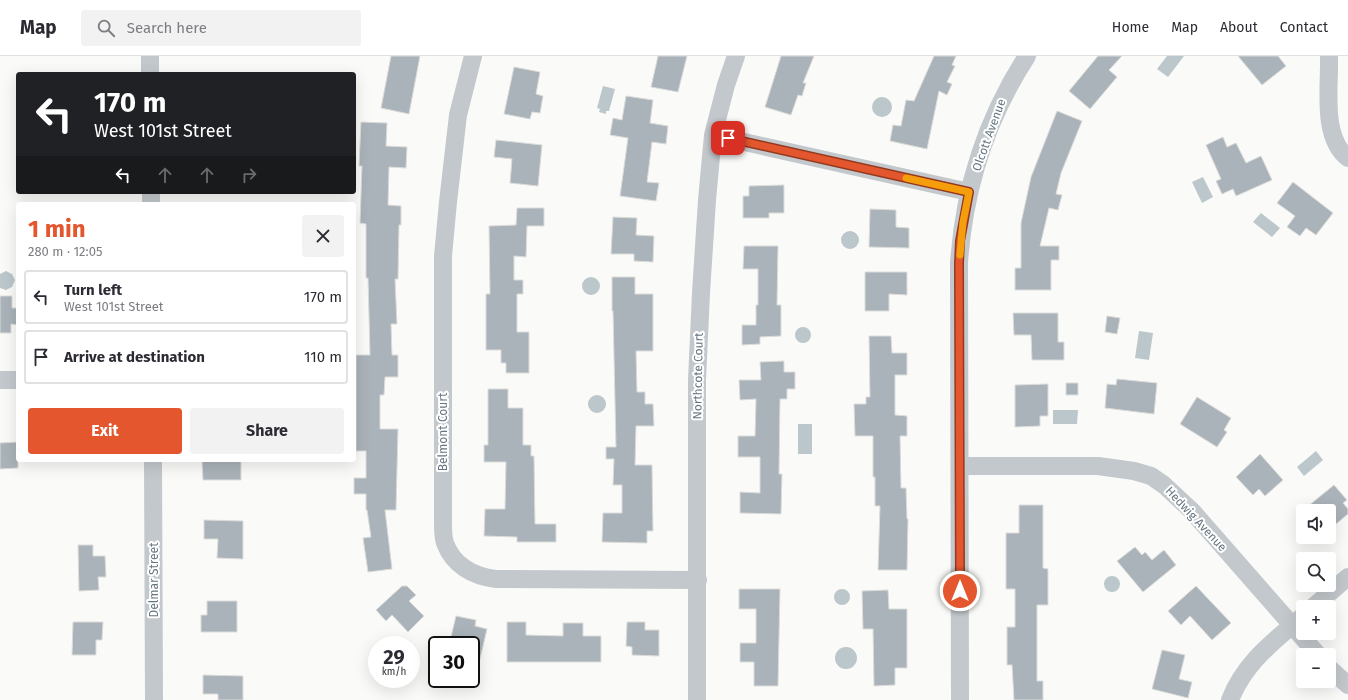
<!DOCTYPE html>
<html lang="en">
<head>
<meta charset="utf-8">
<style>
  :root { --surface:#fff; --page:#f2f2f3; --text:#2b2b33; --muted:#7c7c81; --line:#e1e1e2; --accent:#e4572e }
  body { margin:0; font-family:"Fira Sans",sans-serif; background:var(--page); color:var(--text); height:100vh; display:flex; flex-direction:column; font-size:15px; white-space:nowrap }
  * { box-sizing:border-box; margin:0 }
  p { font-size:13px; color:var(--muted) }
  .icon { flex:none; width:22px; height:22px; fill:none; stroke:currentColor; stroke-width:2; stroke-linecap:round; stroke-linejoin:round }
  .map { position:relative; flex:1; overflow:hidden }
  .panel { position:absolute; left:16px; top:146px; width:340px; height:260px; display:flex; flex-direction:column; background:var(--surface); border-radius:4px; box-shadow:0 4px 16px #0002 }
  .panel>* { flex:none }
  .banner { position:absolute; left:16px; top:16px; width:340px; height:122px; border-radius:4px; box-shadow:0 4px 16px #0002; background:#202124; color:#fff; overflow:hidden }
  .controls { position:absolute; left:1296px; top:448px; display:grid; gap:8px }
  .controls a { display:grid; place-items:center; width:40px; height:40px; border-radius:4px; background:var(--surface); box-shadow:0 4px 16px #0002; font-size:20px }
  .speed { position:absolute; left:368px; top:580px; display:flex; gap:8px; font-size:20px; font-weight:700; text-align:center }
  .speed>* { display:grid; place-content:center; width:52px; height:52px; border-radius:50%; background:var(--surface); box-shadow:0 4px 16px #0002; line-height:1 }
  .speed small { font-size:10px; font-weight:400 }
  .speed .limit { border:2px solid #111; border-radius:6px; background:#fff; color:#111 }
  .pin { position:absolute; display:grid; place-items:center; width:34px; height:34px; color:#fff; margin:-17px; border-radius:8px; box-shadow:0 2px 6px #0006 }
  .me { position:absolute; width:44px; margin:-22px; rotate:0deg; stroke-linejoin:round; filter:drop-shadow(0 0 3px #0008) }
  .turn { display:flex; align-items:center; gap:14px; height:84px; padding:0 12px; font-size:18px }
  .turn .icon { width:52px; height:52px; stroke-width:2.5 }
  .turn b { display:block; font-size:28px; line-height:34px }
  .lanes { display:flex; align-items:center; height:38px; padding:0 12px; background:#0003; justify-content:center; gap:20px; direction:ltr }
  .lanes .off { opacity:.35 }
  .round { display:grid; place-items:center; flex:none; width:42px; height:42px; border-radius:4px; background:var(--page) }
  .overview { display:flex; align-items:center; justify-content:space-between; height:68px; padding:0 12px }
  h1 { font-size:24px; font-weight:700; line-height:30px; color:var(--accent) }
  .cta { display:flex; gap:8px; margin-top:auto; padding:8px 12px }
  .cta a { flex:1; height:46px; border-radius:4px; background:var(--accent); color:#fff; font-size:16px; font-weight:700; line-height:46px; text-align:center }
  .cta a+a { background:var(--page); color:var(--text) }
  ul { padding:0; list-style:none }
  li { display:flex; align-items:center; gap:12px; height:54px; margin:0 8px 6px; padding:0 4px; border:2px solid var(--line); border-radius:4px }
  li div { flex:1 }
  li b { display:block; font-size:15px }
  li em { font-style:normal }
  header { display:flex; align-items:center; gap:24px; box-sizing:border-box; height:56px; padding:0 20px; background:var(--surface); border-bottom:1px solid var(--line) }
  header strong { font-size:19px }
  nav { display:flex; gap:22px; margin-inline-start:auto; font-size:14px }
  .search { width:280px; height:36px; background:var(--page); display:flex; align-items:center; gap:10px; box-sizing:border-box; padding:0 14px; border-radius:4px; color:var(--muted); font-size:15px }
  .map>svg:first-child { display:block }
  .water { fill:#bbc7cb }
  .building { fill:#aab3b9; stroke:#dcdcda }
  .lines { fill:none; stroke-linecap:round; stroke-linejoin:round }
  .minor { stroke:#c3c8cc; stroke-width:18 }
  .route-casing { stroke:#94391e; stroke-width:10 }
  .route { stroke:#e4572e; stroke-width:7 }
  .slow { stroke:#f59e0b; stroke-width:7 }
  .labels { text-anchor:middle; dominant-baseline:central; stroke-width:4; stroke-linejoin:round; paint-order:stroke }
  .street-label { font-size:12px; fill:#657683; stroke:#fff }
</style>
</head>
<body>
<header>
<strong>Map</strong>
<div class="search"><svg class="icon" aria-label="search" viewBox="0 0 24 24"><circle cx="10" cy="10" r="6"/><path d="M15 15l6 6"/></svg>Search here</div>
<nav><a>Home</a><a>Map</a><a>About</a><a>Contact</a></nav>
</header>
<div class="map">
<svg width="1348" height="644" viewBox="0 0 1348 644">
  <rect width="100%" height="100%" fill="#fafaf8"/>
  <path class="water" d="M1167 0H1184L1168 21 1157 13Z
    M603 30 615 33 609 55H606V58L599 56 600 53 597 52Z
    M872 51a10 10 0 1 1 20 0a10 10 0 1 1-20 0Z
    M1203 121 1213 141 1202 147 1192 126Z
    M1261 157 1280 172 1272 181 1253 166Z
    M841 184a9 9 0 1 1 18 0a9 9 0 1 1-18 0Z
    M6 215 12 218 15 224 12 231 6 234 0 232V218Z
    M582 230a9 9 0 1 1 18 0a9 9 0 1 1-18 0Z
    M795 279a8 8 0 1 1 16 0a8 8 0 1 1-16 0Z
    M1139 275 1153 277 1149 304 1135 302Z
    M588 348a9 9 0 1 1 18 0a9 9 0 1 1-18 0Z
    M1053 354H1078L1077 368H1053Z
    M798 368H812V398H798Z
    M1316 395 1323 404 1304 420 1297 411Z
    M1104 528a8 8 0 1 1 16 0a8 8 0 1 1-16 0Z
    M834 541a8 8 0 1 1 16 0a8 8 0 1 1-16 0Z
    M835 602a11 11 0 1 1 22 0a11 11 0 1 1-22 0Z"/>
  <path class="building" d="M391 0H420L409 58 381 52Z
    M658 0H687L678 36 651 31Z
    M781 0H814L803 27H806L802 40 798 39 791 59 765 51Z
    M934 0H956L952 9 955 10 947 26 952 28 947 39 939 35 927 93 890 85 893 69 901 70 906 44 914 45Z
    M1098 0H1122L1109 14 1117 21 1090 53 1069 35Z
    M1238 0H1278L1286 10 1262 29Z
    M514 11 540 16 536 38 543 40 540 57 532 56 530 63 504 58Z
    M626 40 653 44 650 67 668 70 666 88 652 86 647 126 659 127 656 145 620 140 628 82 610 79 613 62 622 64Z
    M1057 55 1082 65 1061 117 1056 138 1062 139 1058 154 1049 152 1040 190H1059V204H1051V234H1015V212H1021V167L1031 121Z
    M361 66 387 67 386 90 407 91 406 112 389 111 388 149 401 150V169H399L398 223H395L397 268H391L392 299H398V321H385L384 339H380V373H398L396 454H385L392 513 368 516 363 482 371 481 367 454H366V438H354V422H366V395H356V299H370L368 222H366V168L360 167 362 110H359Z
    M1223 81 1227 91 1236 87 1246 107 1261 100 1272 124 1236 140 1233 133 1222 138 1216 125 1221 123 1206 89Z
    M496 84 542 89 538 130 510 127 512 103 494 101Z
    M1293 126 1333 157 1316 179 1306 172 1300 180 1287 171 1295 160 1277 147Z
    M784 129V157H769V162H743V140H749V130Z
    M517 152H544V170H527L526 201 514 200V224H523V238H517V276H529V317H506V307H501V294H486V238H490L489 170 516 169Z
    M870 153 896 154V171L909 172V192L869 191Z
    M613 161 637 162 636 179 654 180 653 206 634 205V198H611Z
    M744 190H778L777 249H781V280L760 281V288L742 289V269H756V249H758V213H743Z
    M865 216H907V239L889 238V255H865Z
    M612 221H635V238H653V295H636L637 336H645V348H653L654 370H636L635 409H652L653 475H647V487L602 486 603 457H622V429H613L614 403H606V391H616L613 255H612Z
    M0 240H12V252H18V269L11 268V277H0Z
    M1013 257H1058V286H1064V304H1032L1031 279H1014Z
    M1107 260 1120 262 1117 278 1105 276Z
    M869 280H891L892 297H907V319H895V359L907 360V380H900L901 432H906L907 463H908L907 514H878L880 450H875V421H873V380H855L854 348H866V341H870Z
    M784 305V316H795V333H787V343H780L779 418H782L781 458 740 457V436L760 437V401H738V380H755L756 343 740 344 739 324H761L760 306Z
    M1117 323 1157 327 1154 358 1105 352 1107 328 1116 329Z
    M1066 327H1078V339H1066Z
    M1048 328V360H1040V370L1015 371V329Z
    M488 333H508V352H523V389H531V400H534L535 468H556V486H517V481L484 480 485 453H505L506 406H484V389H488Z
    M1197 341 1231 362 1224 374 1227 376 1217 391 1180 368Z
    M18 386V412L0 413V387Z
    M1260 398 1283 424 1265 440 1259 433 1253 439 1236 421Z
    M213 404H241V424H203L202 405Z
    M1334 429 1347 444 1343 447 1348 453V458L1336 468 1329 461V455H1302Z
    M1019 449H1043V512L1048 513V549H1037V625H1043V644H1014L1012 609H1007V571H1015V533H1006V477H1019Z
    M204 464 243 465V503L217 502 218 483H204Z
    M78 489H93V500H105L106 521H98L99 534 79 535Z
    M1135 491 1142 499 1145 496 1152 504 1164 494 1176 509 1143 536 1117 505Z
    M402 530H407L416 539 409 545 424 560 408 576 392 559 386 565 376 554Z
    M1196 530 1231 567 1212 584 1190 560 1181 569 1168 555Z
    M739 533H780L778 630H754V606H740V587H756V553H739Z
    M888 534 889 553H907V612H895V629L874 630 873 573H863L862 535Z
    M207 545H237V576H201V559H207Z
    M456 560 476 564 475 570 487 573 476 620H471V589H449Z
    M73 566H103L102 584H96V599H72Z
    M507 566H526V579L563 580V567H583V580H601V606H507Z
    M627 566H645V574H659V600L632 599V591L626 590Z
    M1162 594 1185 599 1179 623 1192 626 1188 642 1152 633Z
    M203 619 243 620V644H218V638H203Z"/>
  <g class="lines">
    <path class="minor" d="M150 0V18
      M473 0 458 59 448 146 443 200V468C443 474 443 481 445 487 453 509 473 520 496 523L698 524
      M1329 0C1330 31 1321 81 1348 102
      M713 79 969 136
      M151 136V148
      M0 324H18
      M153 404 154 644
      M960 410H1098L1134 415 1151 420 1164 429 1192 455 1318 599
      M1313 551 1348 521
      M1329 612 1348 629
      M697 644V324L701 237 707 144 713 79 726 29 736 0
      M960 644 959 207C964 133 987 62 1027 0
      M1230 644C1245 606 1273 586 1303 560"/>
  </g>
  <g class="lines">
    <g class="route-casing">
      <path id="route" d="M728 82 969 136 960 185 959 207 960 535"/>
    </g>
    <use href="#route" class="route"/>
    <path class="slow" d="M906 122 969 136 963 166 960 199"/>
  </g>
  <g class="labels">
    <g class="street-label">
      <text transform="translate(989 79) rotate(-70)">Olcott Avenue</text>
      <text transform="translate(698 320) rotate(-89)">Northcote Court</text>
      <text transform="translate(443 376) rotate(-90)">Belmont Court</text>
      <text transform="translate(1196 463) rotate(47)">Hedwig Avenue</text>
      <text transform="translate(154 524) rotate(-90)">Delmar Street</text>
    </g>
  </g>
</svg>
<div class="controls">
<a><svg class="icon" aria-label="sound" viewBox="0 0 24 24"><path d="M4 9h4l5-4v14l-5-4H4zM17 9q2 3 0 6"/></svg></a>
<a><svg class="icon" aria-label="search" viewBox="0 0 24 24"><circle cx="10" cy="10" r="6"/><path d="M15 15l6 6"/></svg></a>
<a>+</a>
<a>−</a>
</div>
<div class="speed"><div>29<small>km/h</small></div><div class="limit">30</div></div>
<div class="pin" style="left:728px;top:82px;background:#d93025"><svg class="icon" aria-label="arrive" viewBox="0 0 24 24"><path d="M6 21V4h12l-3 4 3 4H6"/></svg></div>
<svg class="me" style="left:960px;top:535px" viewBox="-20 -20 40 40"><circle r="17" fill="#e4572e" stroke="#fff" stroke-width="3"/><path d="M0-11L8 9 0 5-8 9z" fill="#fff"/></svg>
<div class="banner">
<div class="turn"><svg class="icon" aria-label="left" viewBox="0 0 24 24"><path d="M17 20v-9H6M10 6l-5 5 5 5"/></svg><div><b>170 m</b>West 101st Street</div></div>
<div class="lanes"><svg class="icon" aria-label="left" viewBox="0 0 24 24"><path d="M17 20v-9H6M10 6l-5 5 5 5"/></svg><svg class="icon off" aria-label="ahead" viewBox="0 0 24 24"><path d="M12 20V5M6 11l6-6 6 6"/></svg><svg class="icon off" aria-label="ahead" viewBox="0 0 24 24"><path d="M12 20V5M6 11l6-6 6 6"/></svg><svg class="icon off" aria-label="right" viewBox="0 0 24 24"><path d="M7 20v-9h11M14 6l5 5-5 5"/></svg></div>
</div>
<section class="panel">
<div class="overview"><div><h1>1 min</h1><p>280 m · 12:05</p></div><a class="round"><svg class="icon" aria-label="close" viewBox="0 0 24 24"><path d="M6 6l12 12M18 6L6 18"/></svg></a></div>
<ul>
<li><svg class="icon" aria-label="left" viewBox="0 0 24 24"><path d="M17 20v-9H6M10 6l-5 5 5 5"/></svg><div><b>Turn left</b><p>West 101st Street</p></div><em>170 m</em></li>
<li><svg class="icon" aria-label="arrive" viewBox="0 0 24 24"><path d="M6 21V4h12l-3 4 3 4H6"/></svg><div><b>Arrive at destination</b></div><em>110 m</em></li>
</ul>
<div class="cta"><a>Exit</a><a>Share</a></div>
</section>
</div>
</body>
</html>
